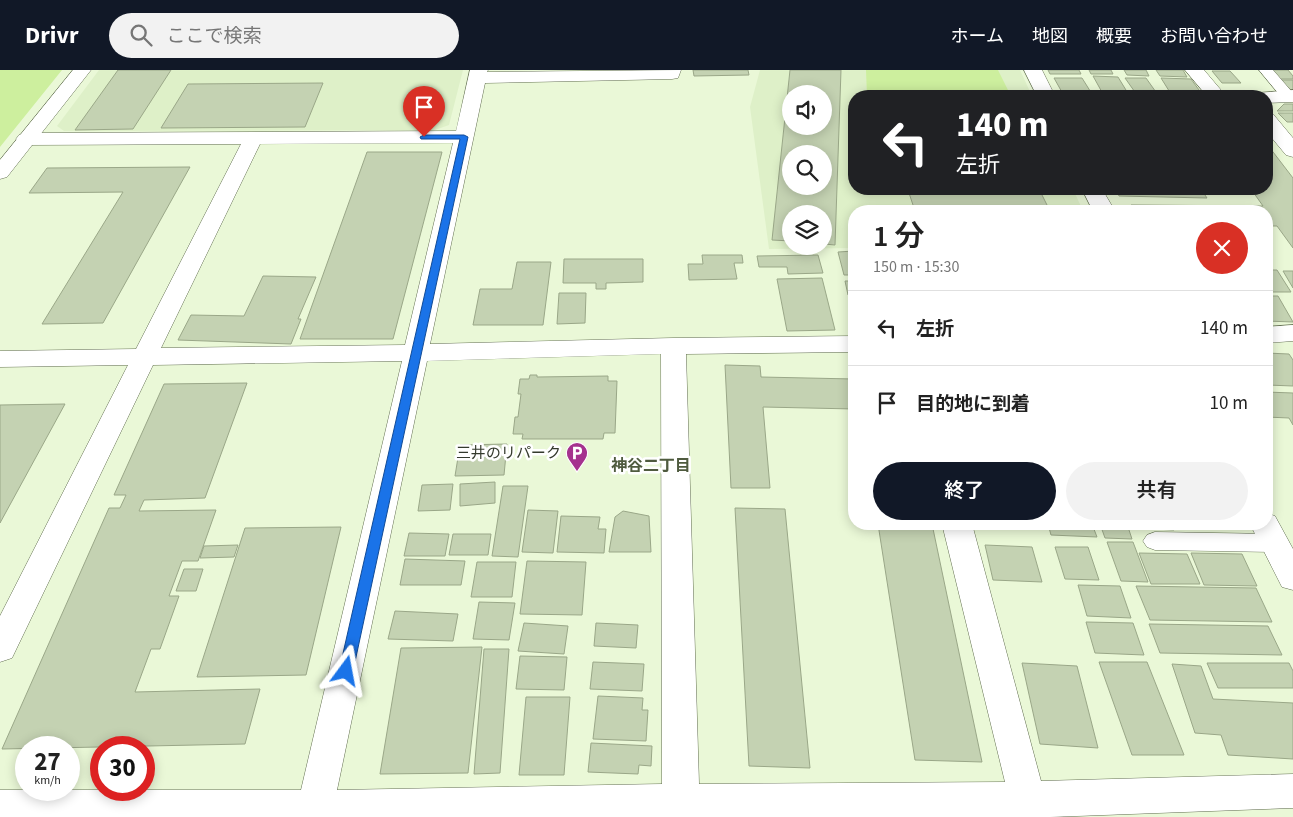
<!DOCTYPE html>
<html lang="ja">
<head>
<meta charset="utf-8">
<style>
  :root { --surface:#fff; --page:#f2f2f2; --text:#222; --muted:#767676; --line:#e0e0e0; --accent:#111827 }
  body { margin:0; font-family:"Source Sans 3","Noto Sans JP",sans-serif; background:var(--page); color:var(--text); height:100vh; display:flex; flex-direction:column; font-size:19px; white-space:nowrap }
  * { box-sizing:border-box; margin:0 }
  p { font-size:16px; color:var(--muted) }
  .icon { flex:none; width:28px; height:28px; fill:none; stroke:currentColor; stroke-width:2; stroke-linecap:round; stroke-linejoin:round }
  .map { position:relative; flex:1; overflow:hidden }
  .side { position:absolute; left:848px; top:135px; width:425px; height:325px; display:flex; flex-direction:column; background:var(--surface); border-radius:20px; box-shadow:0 2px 12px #0003 }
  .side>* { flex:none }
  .banner { position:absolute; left:848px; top:20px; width:425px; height:105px; border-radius:20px; box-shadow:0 2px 12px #0003; background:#202124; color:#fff; overflow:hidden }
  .fabs { position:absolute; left:782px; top:15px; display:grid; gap:10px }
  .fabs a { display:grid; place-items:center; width:50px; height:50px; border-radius:50%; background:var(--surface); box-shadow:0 2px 12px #0003; font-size:25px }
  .speed { position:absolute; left:15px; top:666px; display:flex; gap:10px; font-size:25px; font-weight:700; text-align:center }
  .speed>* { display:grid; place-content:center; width:65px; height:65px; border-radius:50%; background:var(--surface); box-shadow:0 2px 12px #0003; line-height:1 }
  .speed small { font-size:12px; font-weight:400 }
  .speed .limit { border:8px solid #d22; background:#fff; color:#111 }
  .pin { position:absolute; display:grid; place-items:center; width:42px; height:42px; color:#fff; margin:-51px -21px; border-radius:50% 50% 50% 0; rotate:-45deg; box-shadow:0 0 5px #0007 }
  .pin .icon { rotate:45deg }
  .me { position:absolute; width:55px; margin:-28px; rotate:13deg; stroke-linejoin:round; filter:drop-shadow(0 0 4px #0008) }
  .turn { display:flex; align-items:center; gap:18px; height:105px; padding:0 25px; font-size:22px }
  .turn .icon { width:65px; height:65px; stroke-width:2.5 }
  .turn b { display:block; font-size:35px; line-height:42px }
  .round { display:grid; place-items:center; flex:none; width:52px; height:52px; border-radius:26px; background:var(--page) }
  .head { display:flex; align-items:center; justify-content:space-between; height:85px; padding:0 25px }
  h1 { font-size:30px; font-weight:600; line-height:38px }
  .action { display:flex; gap:10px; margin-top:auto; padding:10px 25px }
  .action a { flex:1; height:58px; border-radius:30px; background:var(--accent); color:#fff; font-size:20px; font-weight:600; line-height:58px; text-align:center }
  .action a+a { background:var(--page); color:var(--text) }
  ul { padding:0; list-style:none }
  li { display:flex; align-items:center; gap:15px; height:75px; padding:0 25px; border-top:1px solid var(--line) }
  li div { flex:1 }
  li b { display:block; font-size:19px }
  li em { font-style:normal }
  header { display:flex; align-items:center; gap:30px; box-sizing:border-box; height:70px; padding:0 25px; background:var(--accent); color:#fff }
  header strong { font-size:24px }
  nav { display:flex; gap:28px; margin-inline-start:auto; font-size:18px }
  .search { width:350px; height:45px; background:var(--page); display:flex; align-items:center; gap:12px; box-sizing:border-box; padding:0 18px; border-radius:28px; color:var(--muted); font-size:19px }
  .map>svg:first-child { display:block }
  .built { fill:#def0c8; fill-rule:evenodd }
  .green { fill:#cdef9e }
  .building { fill:#c4d2b2; stroke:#9aa788; fill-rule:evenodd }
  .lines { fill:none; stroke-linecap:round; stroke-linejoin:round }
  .service-casing { stroke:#636f52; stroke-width:1 }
  .minor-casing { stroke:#636f52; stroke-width:1 }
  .tertiary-casing { stroke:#636f52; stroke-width:1 }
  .service { fill:#fff; fill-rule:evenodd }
  .minor { fill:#fff; fill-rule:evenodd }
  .tertiary { fill:#fff; fill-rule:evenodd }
  .route { fill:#1a73e8; stroke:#114b97 }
  .labels { text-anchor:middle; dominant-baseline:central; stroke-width:5; stroke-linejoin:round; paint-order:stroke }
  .poi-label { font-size:15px; fill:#343a2d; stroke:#fff; text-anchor:end }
  .neighbourhood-label { font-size:16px; font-weight:bold; fill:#4f5b3f; stroke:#fff }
</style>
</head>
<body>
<header>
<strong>Drivr</strong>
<div class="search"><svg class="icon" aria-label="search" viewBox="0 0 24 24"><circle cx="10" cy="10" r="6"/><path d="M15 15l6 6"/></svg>ここで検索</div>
<nav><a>ホーム</a><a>地図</a><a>概要</a><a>お問い合わせ</a></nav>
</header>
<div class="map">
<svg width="1293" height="747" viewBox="0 0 1293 747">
  <rect width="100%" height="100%" fill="#eaf8d7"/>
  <path class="built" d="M99 0H463L449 55 435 60 64 61 57 56Z
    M760 0H1020L1032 26H854V119H1073L1083 141H854V178L769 179 750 37ZM791 24H824V56H791ZM791 84H824V116H791ZM791 144H824V176H791Z"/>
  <path class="green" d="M0 0H62L0 77Z
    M866 0H998L1011 26H867Z"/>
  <path class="building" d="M118 0H171L133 59 75 60Z
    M693 0H748L749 5 694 6Z
    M790 0H841L835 175 824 174V144H791V171L772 170ZM791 24H824V56H791ZM791 84H824V116H791Z
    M1048 0H1079L1081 4H1050Z
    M1089 0H1111L1113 4H1091Z
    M1124 0H1146L1149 6 1127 5Z
    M1156 0H1183L1187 7 1160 6Z
    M1272 0H1288L1293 6V9H1278Z
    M1212 1H1230L1241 13H1222Z
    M1093 6 1118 7 1129 25 1103 24Z
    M1054 8H1082L1092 24H1063Z
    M1125 8H1146L1158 25H1137Z
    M1161 8 1191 9 1202 24H1171Z
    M1280 10H1293V20H1291Z
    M323 13 305 57 161 58 188 14Z
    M1284 34H1293V41H1277Z
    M1278 43H1293V52H1287Z
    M1266 78H1270L1293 108V178L1277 156H1266V141H1135L1131 135 1263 136 1251 119H1266Z
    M367 82H442L393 269H300Z
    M190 97 103 253 42 254 123 122 29 123 47 98Z
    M1116 119H1201L1207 128 1119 126Z
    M909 123H1041L1050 141H915Z
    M854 181V205H844L838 182Z
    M702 185H742L743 193H734L737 209 689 210 688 194H703Z
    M818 185 823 203 788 204 787 197H759L757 186Z
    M564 189H643V212L606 213V219H596V213H563Z
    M517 192H551L543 255H473L480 219H512Z
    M1266 200H1277L1291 222H1266Z
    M1283 201H1293V218Z
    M263 206 316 207 298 249H301L291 274 178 270 191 245 244 246Z
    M822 208 835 260 787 261 777 209Z
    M845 211H854V225H848Z
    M559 223H586L585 253 557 254Z
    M1266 226H1278L1293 252 1266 251Z
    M1266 283 1289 284 1293 290V316L1267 315Z
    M725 295 760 296 761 307 854 309V339L763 337 770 418H731Z
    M530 305H537V307L608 306V311H617L615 363H604L603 369H522L523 364H513L515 347H518L521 324H518L520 309H529Z
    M247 313 205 428 144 430 139 441 216 440 198 491H182L169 526H179L160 579H151L135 622 260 619 245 674 2 679 109 438H120L126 425H114L164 314Z
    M1266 322 1293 323V355L1289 348 1266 347Z
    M65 334 0 453V335Z
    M507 374 504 405 455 406 460 375Z
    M495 412V433L460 436V414Z
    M453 414 450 440 418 441 422 415Z
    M503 416H528L518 487 492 486Z
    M735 438 785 439 810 698 749 696Z
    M528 440 558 441 553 483 522 482Z
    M623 441 649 446 651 482H609L615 447Z
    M561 446 600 447 598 459H606L604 483 557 482Z
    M878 454H932L982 692 915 690Z
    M978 454H1035L1036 459 978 457Z
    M1048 454H1092L1097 467 1051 465Z
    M1100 454H1127L1132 469 1105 468Z
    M1129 454H1172L1174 460 1131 458Z
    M1175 454H1227L1230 459 1177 458Z
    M341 457 306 605 197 607 245 458Z
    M409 463 449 464 445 486H404Z
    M453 464H491L488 485H449Z
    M1107 472H1133L1148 512 1121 511Z
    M238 475 234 487 200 488 204 476Z
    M985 475 1032 477 1042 512 993 510Z
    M1055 477H1088L1099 510 1065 509Z
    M1139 483 1187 484 1200 514H1151Z
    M1191 483 1242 484 1257 516 1204 515Z
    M405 489 465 491 461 515H400Z
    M527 491 586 492 582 545 520 544Z
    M477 492H516L512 527H471Z
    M184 499H203L196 521H176Z
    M1078 515 1120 516 1131 548 1087 546Z
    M1136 516 1256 518 1272 552 1150 550Z
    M479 532 515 533 509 570 473 569Z
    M395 541 458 544 453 571 388 569Z
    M1086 552 1133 553 1144 585 1095 583Z
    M524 553 568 556 564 584 518 581Z
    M596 553 638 555 636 578 594 576Z
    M1149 554 1268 556 1282 585 1160 583Z
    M482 577 468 703 380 704 401 578Z
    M484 579H509L500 703 474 704Z
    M520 586 567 587 564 620 516 619Z
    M593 592 644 594 642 621 590 619Z
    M1099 592H1147L1184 685H1132Z
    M1022 593 1077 596 1098 678 1040 674Z
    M1207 593H1289L1293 601V618H1218Z
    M1172 594 1201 596 1213 629 1293 633V689L1228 685 1221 665 1195 663Z
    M598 626 643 628 642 640H648L646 671 593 669Z
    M526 627H570L564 705H519Z
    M591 673 652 676 651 696 639 695 638 704 588 702Z"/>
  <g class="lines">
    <g class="service-casing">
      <path id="service" d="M1259 0H1273L1293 23V29H1283Z
        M1155 462 1275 464 1283 467 1287 473 1283 479 1275 482 1155 480 1147 477 1143 471 1147 465Z"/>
    </g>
    <g class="minor-casing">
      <path id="minor" d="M470 0H488L487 2 681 0 678 8 672 9 485 13 430 274 673 268 854 266V282L686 284 699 714 1005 712 942 454H972L1041 711 1293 704V738L1050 747H0V720H301L402 291 153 295 12 588 0 592V546L128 295 0 297V281L136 279 241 74 26 75 19 73 16 69 19 65 26 63 456 61ZM453 73 405 275 161 278 260 74ZM661 284 662 714 337 720 427 291Z
        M1024 0H1042L1055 26H1037Z
        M1185 0H1204L1226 26H1207Z
        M1293 20V32L1266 33V26H1257L1259 23Z
        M1266 42 1273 44 1293 68V87L1286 85 1266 61Z
        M1082 119H1102L1115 141H1093Z
        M1293 255V271L1266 273V257Z
        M1266 443 1275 446 1293 479V520L1282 517 1250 454H1266Z"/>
    </g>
    <g class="tertiary-casing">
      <path id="tertiary" d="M73 0H91L7 107 0 109V90Z"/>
    </g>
    <use href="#service" class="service"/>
    <use href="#minor" class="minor"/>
    <use href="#tertiary" class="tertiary"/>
  </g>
  <path class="route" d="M424 65H464L468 67 353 601 351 605 346 607 341 605 339 601 460 69H421L420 67Z"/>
  <defs>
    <g id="parking-pin" transform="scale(1.125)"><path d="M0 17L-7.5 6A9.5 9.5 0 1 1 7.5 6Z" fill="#a5328e" stroke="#fff"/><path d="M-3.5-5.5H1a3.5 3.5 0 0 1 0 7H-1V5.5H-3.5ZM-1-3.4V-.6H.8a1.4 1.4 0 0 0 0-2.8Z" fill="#fff"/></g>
  </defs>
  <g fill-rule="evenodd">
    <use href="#parking-pin" x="577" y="383"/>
  </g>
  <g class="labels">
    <g class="poi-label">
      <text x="561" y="383">三井のリパーク</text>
    </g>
    <g class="neighbourhood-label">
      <text x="651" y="396">神谷二丁目</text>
    </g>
  </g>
</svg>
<div class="fabs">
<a><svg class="icon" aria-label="sound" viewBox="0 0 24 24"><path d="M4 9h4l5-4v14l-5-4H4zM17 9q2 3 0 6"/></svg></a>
<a><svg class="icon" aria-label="search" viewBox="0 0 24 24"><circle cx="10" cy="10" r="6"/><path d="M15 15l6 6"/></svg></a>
<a><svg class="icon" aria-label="layers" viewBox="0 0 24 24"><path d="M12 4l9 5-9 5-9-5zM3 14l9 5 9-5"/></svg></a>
</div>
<div class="speed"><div>27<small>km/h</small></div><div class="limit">30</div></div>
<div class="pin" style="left:424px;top:67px;background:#d93025"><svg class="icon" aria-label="arrive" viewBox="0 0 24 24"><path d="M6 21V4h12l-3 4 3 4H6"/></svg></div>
<svg class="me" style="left:346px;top:601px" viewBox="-20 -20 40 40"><path d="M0-17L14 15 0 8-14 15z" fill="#1a73e8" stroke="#fff" stroke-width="4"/></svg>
<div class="banner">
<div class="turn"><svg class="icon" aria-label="left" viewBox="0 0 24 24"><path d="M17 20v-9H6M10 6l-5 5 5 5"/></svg><div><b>140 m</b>左折</div></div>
</div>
<section class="side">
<div class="head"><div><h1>1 分</h1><p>150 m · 15:30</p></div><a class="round" style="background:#d93025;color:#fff"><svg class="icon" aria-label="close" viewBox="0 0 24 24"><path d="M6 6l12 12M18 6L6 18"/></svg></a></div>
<ul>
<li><svg class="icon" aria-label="left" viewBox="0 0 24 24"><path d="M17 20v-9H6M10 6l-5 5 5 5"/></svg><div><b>左折</b></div><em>140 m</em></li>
<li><svg class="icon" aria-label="arrive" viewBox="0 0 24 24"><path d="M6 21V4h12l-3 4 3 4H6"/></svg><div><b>目的地に到着</b></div><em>10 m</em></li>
</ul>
<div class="action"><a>終了</a><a>共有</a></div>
</section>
</div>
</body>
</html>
